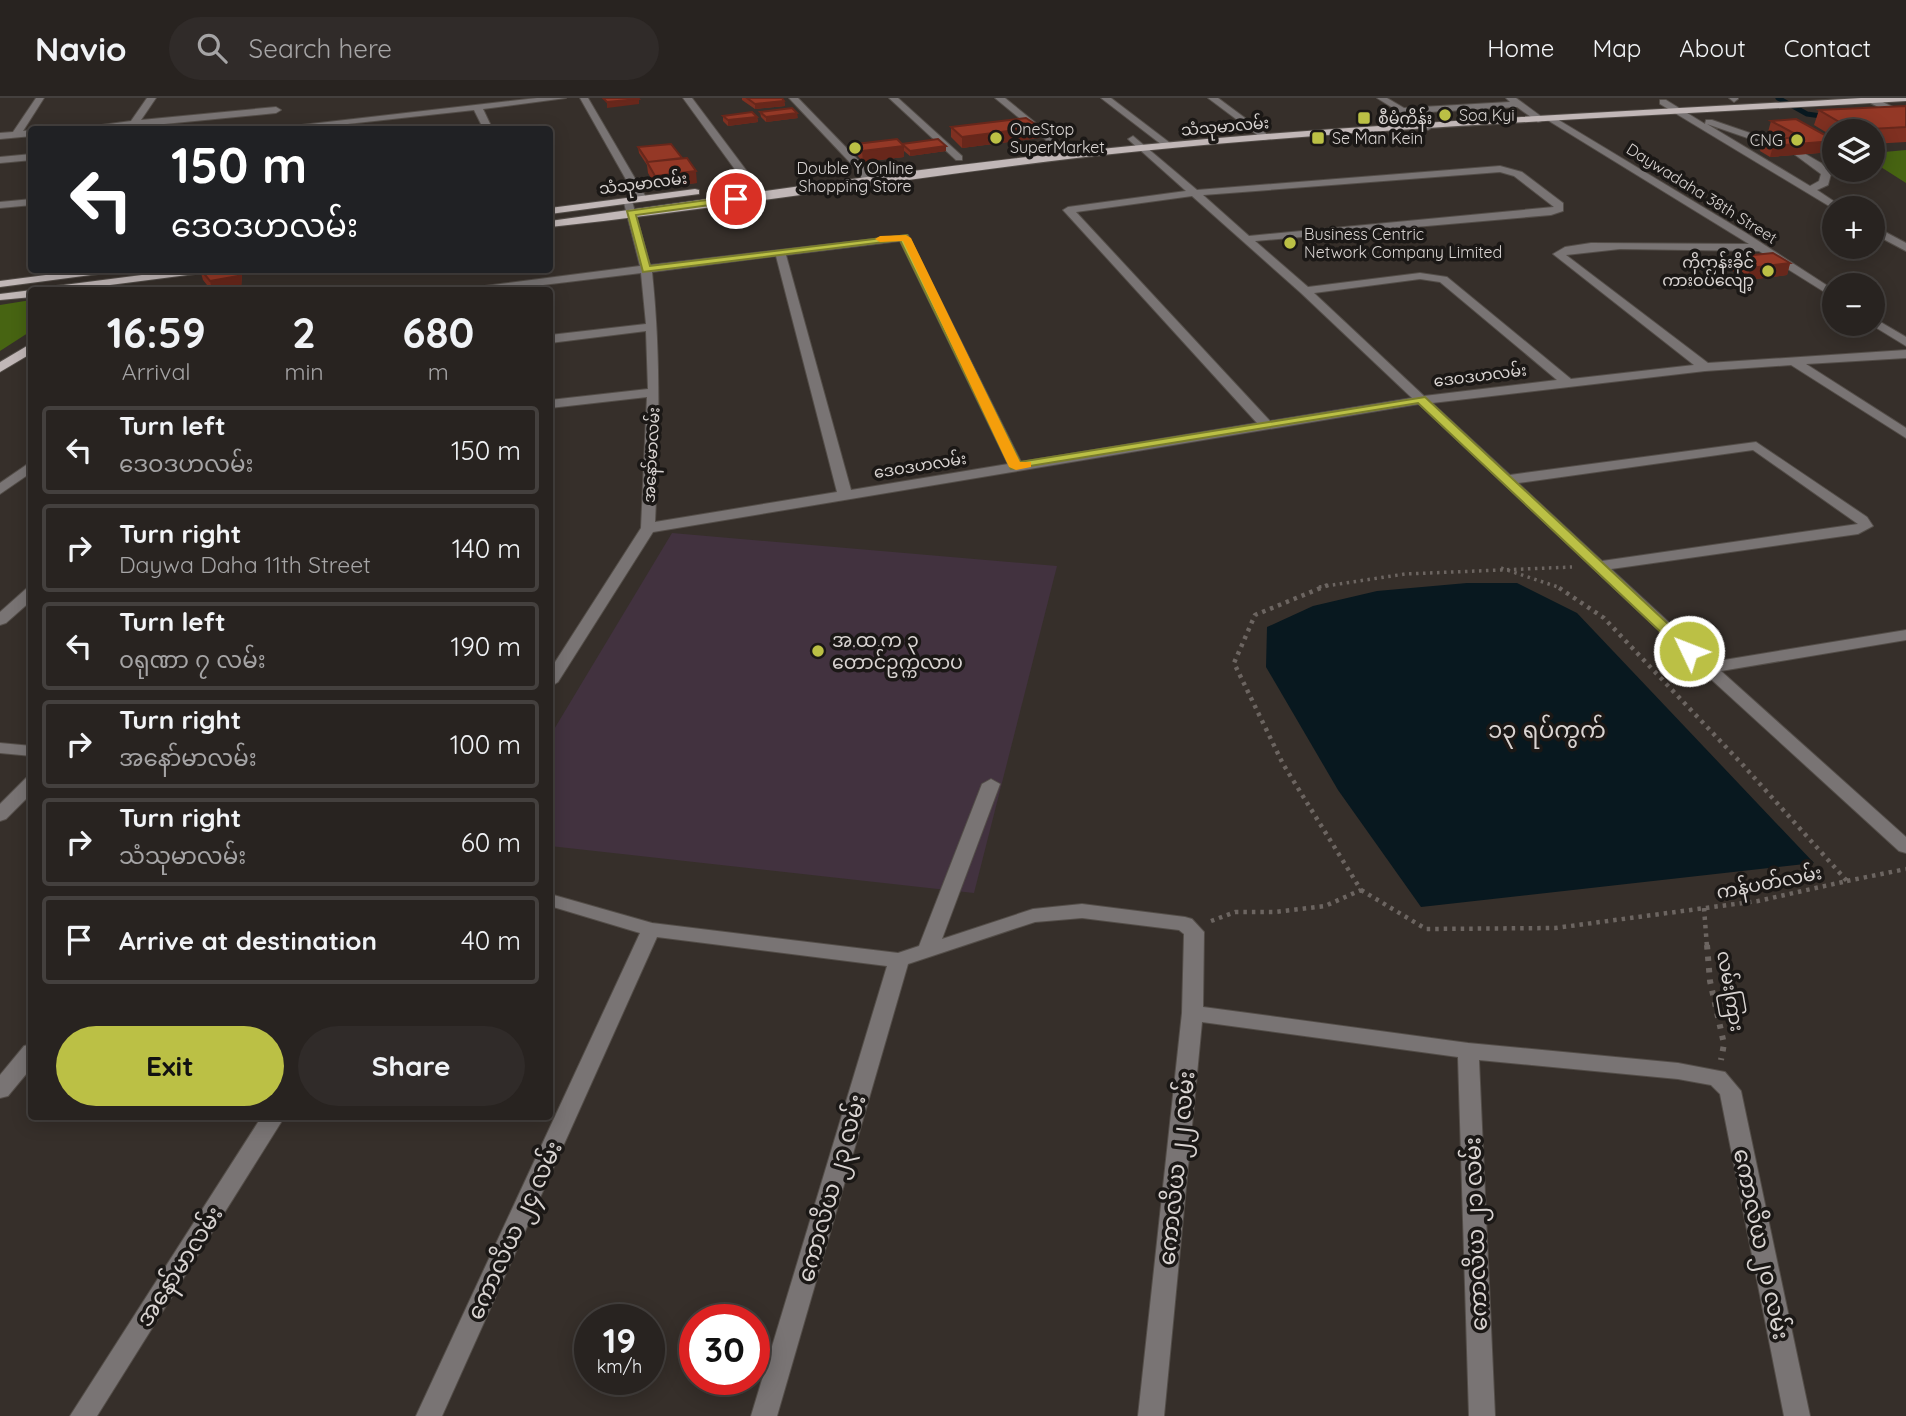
<!DOCTYPE html>
<html lang="en">
<head>
<meta charset="utf-8">
<style>
  :root { --surface:#282320; --page:#302b29; --text:#f1f3f6; --muted:#a5a4a5; --line:#44403e; --accent:#bbc045 }
  body { margin:0; font-family:Quicksand,"Noto Sans Myanmar",sans-serif; background:var(--page); color:var(--text); height:100vh; display:flex; flex-direction:column; font-size:26px; white-space:nowrap }
  * { box-sizing:border-box; margin:0 }
  p { font-size:23px; color:var(--muted) }
  .icon { flex:none; width:38px; height:38px; fill:none; stroke:currentColor; stroke-width:2; stroke-linecap:round; stroke-linejoin:round }
  .map { position:relative; flex:1; overflow:hidden }
  .sheet { position:absolute; left:28px; top:189px; width:525px; height:833px; display:flex; flex-direction:column; background:var(--surface); border-radius:7px; box-shadow:0 4px 18px #0003,0 0 0 2px var(--line) }
  .sheet>* { flex:none }
  .hud { position:absolute; left:28px; top:28px; width:525px; height:147px; border-radius:7px; box-shadow:0 4px 18px #0003,0 0 0 2px var(--line); background:#202124; color:#fff; overflow:hidden }
  .fabs { position:absolute; left:1822px; top:21px; display:grid; gap:14px }
  .fabs a { display:grid; place-items:center; width:63px; height:63px; border-radius:50%; background:var(--surface); box-shadow:0 4px 18px #0003,0 0 0 2px var(--line); font-size:35px }
  .speed { position:absolute; left:574px; top:1206px; display:flex; gap:14px; font-size:35px; font-weight:700; text-align:center }
  .speed>* { display:grid; place-content:center; width:91px; height:91px; border-radius:50%; background:var(--surface); box-shadow:0 4px 18px #0003,0 0 0 2px var(--line); line-height:1 }
  .speed small { font-size:18px; font-weight:400 }
  .speed .limit { border:10px solid #d22; background:#fff; color:#111 }
  .pin { position:absolute; display:grid; place-items:center; width:60px; height:60px; color:#fff; margin:-30px; border:4px solid #fff; border-radius:50%; box-shadow:0 2px 7px #0007 }
  .me { position:absolute; width:77px; margin:-38px; rotate:313deg; stroke-linejoin:round; filter:drop-shadow(0 0 5px #0008) }
  .turn { display:flex; align-items:center; gap:24px; height:147px; padding:0 28px; font-size:32px }
  .turn .icon { width:91px; height:91px; stroke-width:2.5 }
  .turn b { display:block; font-size:49px; line-height:60px }
  .eta { display:flex; justify-content:space-evenly; align-items:center; height:119px; text-align:center }
  .eta b { font-size:42px; font-weight:700; line-height:49px }
  .action { display:flex; gap:14px; margin-top:auto; padding:14px 28px }
  .action a { flex:1; height:80px; border-radius:42px; background:var(--accent); color:#111; font-size:28px; font-weight:700; line-height:80px; text-align:center }
  .action a+a { background:var(--page); color:var(--text) }
  ul { padding:0; list-style:none }
  li { display:flex; align-items:center; gap:21px; height:88px; margin:0 14px 10px; padding:0 14px; border:4px solid var(--line); border-radius:7px }
  li div { flex:1 }
  li b { display:block; font-size:26px }
  li em { font-style:normal }
  header { display:flex; align-items:center; gap:42px; box-sizing:border-box; height:98px; padding:0 35px; background:var(--surface); border-bottom:2px solid var(--line) }
  header strong { font-size:33px }
  nav { display:flex; gap:38px; margin-inline-start:auto; font-size:24px }
  .search { width:490px; height:63px; background:var(--page); display:flex; align-items:center; gap:18px; box-sizing:border-box; padding:0 24px; border-radius:38px; color:var(--muted); font-size:26px }
  .map>svg:first-child { display:block }
  .education { fill:#42323f }
  .green { fill:#476412 }
  .water { fill:#08181f }
  .lines { fill:none; stroke-linecap:round; stroke-linejoin:round }
  .stream { stroke:#08181f; stroke-width:5 }
  .minor-casing { stroke:#534d48; stroke-width:2 }
  .major-casing { stroke:#534d48; stroke-width:2 }
  .path-far2 { stroke:#6c6561; stroke-width:3.5; stroke-dasharray:2.5 4.5; stroke-linecap:butt }
  .path-far1 { stroke:#6c6561; stroke-width:4.5; stroke-dasharray:3.5 5; stroke-linecap:butt }
  .path { stroke:#6c6561; stroke-width:6; stroke-dasharray:4.5 7; stroke-linecap:butt }
  .minor { fill:#797474; fill-rule:evenodd }
  .major { fill:#c1b7b7; fill-rule:evenodd }
  .wall { fill:#7f3021 }
  .shaded-wall { fill:#68271b }
  .building { fill:#943826; stroke:#68271b; stroke-width:2 }
  .route { fill:#bbc045; stroke:#7a7d2d; stroke-width:2 }
  .slow { fill:#f59e0b }
  .poi-dot { fill:#bbc045; stroke:#1b1816; stroke-width:2.5 }
  .labels { text-anchor:middle; dominant-baseline:central; stroke-width:7; stroke-linejoin:round; paint-order:stroke }
  .far-poi-label { font-size:16px; fill:#d9d4d2; stroke:#1b1816; text-anchor:start }
  .far-street-label { font-size:16px; fill:#d9d4d2; stroke:#1b1816 }
  .poi-label { font-size:19px; fill:#d9d4d2; stroke:#1b1816; text-anchor:start }
  .street-label { font-size:19px; fill:#d9d4d2; stroke:#1b1816 }
  .quarter-label { font-size:23px; fill:#d9d4d2; stroke:#1b1816 }
  .near-street-label { font-size:23px; fill:#d9d4d2; stroke:#1b1816 }
</style>
</head>
<body>
<header>
<strong>Navio</strong>
<div class="search"><svg class="icon" aria-label="search" viewBox="0 0 24 24"><circle cx="10" cy="10" r="6"/><path d="M15 15l6 6"/></svg>Search here</div>
<nav><a>Home</a><a>Map</a><a>About</a><a>Contact</a></nav>
</header>
<div class="map">
<svg width="1906" height="1318" viewBox="0 0 1906 1318">
  <rect width="100%" height="100%" fill="#362f2a"/>
  <path class="education" d="M672 435 1057 468 974 795 550 748V638Z"/>
  <path class="green" d="M1906 52V85L1873 64V55Z
    M31 202V233L0 253V207Z"/>
  <path class="water" d="M1467 485H1517L1577 515 1814 765 1421 809 1338 692 1266 569 1267 529 1313 508 1377 493Z"/>
  <g class="lines">
    <path class="stream" d="M1778 0 1807 16 1828 19"/>
    <g class="minor-casing">
      <path id="minor" d="M36 0H44L23 33 32 32V38L0 41V35L13 34Z
        M147 0H156L141 22 276 9 281 12 276 15 103 32H65L131 23Z
        M537 0H566L483 11 493 32H484L474 12 293 32H258Z
        M580 0H588L647 101 646 103 637 101Z
        M683 0H692L755 84V88H747Z
        M789 0H798L866 70 873 83 872 85H864L858 73Z
        M889 0H898L962 58V62H956Z
        M995 0H1005L1063 47V51H1057Z
        M1101 0H1111L1174 48 1166 50Z
        M1208 0H1218L1272 40 1264 42Z
        M1377 0H1387L1404 10 1510 4 1506 0H1516L1546 22 1538 24 1517 9 1412 15 1431 27 1433 29 1428 32Z
        M1729 0H1738V1L1734 4Z
        M1868 0H1874L1906 15V22L1868 4Z
        M1660 2H1666L1705 26 1706 22H1712L1788 48V52H1782L1707 26 1810 88 1819 83 1821 76 1794 56 1802 54 1821 65 1831 76 1828 87 1817 92 1844 110 1834 111 1660 6Z
        M1552 18 1746 135 1834 192V200L1759 153 1620 151 1566 157 1708 265 1906 252V260L1806 266 1906 330V340L1791 267 1705 273 1432 305 1510 377 1756 344 1867 419 1873 428 1858 436 1611 471 1712 564 1906 532V542L1721 573 1906 739V755L1899 753 1702 573 1419 306 653 434 558 584 550 589V572L641 430 647 299 550 310V302L648 291 646 233 550 245V237L646 226 641 175 501 192H471L477 189 640 168 623 101 632 103 650 167 908 137 1021 364 1257 325 1063 112 1068 109 1186 93 1130 43 1128 41 1133 38 1197 92 1500 68 1522 74 1563 105V113L1551 117 1255 143 1308 189 1420 175 1447 179 1571 281 1694 267 1553 156 1565 149 1591 145 1749 146 1549 23 1547 21ZM1500 74 1514 78 1554 109 1249 138 1203 97ZM1192 98 1301 195 1412 300 1270 323 1076 114ZM900 143 1008 366 851 392 786 157ZM776 158 837 394 655 424C659 340 661 258 652 174ZM1420 181 1440 184 1557 282 1424 298 1314 195ZM1753 352 1858 426 1602 463 1518 385Z
        M32 56V62L0 65V59Z
        M32 101V107L0 110V104Z
        M1872 127 1906 145V153L1872 135Z
        M1872 219 1906 239V248L1870 226H1872Z
        M32 363V374L0 396V385Z
        M32 489V502L6 525 0 527V514L27 490Z
        M0 645 32 648V658L0 655Z
        M32 679V695L6 721 0 723V706L26 680Z
        M991 681 1000 686 942 841 1033 811 1082 806 1185 819 1192 821 1204 834 1203 909 1468 945 1678 965 1725 974 1741 993 1810 1318H1784L1720 996 1711 987 1678 981 1479 962 1495 1318H1469L1458 959 1202 924 1164 1318H1138L1182 915 1184 836 1179 832 1082 820 1035 824 908 866 777 1318H751L887 868 657 839 442 1318H416L640 835 550 808V796L652 825 898 855 919 848 982 686Z
        M32 946V969L8 998 0 1000V977L24 948Z
        M262 1018H285L97 1318H70Z"/>
    </g>
    <g class="major-casing">
      <path id="major" d="M1861 0H1906V3C1652 18 1394 28 1141 53 943 73 747 108 550 129V123C747 96 943 66 1141 47 1380 24 1621 14 1861 0Z
        M695 91 699 92V96L550 116V110Z
        M84 172H112L106 175 0 189V183Z
        M181 172H209L203 175 71 192H42L48 189Z
        M32 192H36H32V199L0 202V196Z
        M32 245V255L0 274V264Z"/>
    </g>
    <path class="path-far2" d="M1501 470 1558 489
      M1319 489 1405 476 1572 469"/>
    <path class="path-far1" d="M1847 783 1906 771
      M1361 792 1426 831 1555 830 1758 803 1847 783 1742 666 1604 520 1555 487
      M1704 810 1707 849
      M1211 823 1235 814H1275L1325 808 1361 792 1283 666 1234 565 1255 517 1328 487"/>
    <path class="path" d="M1707 847 1710 883 1724 946 1721 962"/>
    <use href="#minor" class="minor"/>
    <use href="#major" class="major"/>
  </g>
  <path class="wall" d="M742 0H782L784 3 785 8 755 11 742 2Z
    M1906 8V44L1872 46V33H1834V39L1814 27 1819 12Z
    M760 14 798 20 766 24 761 19Z
    M723 18 757 19 758 24 728 28 723 23Z
    M1771 23 1834 42 1832 54 1770 59 1760 53 1763 42 1781 41 1768 34Z
    M951 29 1040 40 962 50 951 39Z
    M856 46 946 48V53L910 58 904 53V59L863 64 857 57Z
    M638 49 697 85 656 89 648 75 647 67 639 55Z
    M1734 159 1790 165 1787 177 1747 182 1731 172Z
    M200 172H241L242 176 241 191 229 192H211L203 182Z"/>
  <path class="shaded-wall" d="M639 1V6L607 10V4Z
    M784 3 785 8 755 11V6Z
    M797 15 798 20 766 24V19Z
    M757 19 758 24 728 28V22Z
    M1040 29V40L962 50V39Z
    M1834 43 1832 54 1770 59 1773 48Z
    M904 48V59L863 64 862 53Z
    M946 48V53L910 58V53Z
    M696 73 697 85 656 89 655 78Z
    M1790 165 1787 177 1747 182 1750 170Z
    M239 172H241L242 176 241 191 229 192H212L210 183Z"/>
  <path class="building" d="M603 0H638L639 1 607 4Z
    M747 0H782L784 3 755 6Z
    M1906 8V29L1853 32 1819 12Z
    M792 10 797 15 766 19 760 14Z
    M752 14 757 19 728 22 723 18Z
    M1026 20 1040 29 962 39 951 29Z
    M1796 21 1834 42V43L1773 48 1763 42 1801 39 1771 23Z
    M897 41 904 48 862 53 856 46Z
    M938 41 946 48 910 53 902 46Z
    M671 46 682 60 648 64 638 49Z
    M687 60 696 73 655 78 647 64Z
    M1773 155 1790 165 1750 170 1734 159Z
    M201 172H239L238 178 210 183Z"/>
  <path class="route" d="M736 98 740 101 739 103 636 117 650 168 907 137 1020 364 1425 299 1697 553 1695 556H1684L1418 305 1011 371 900 142 643 174 627 113Z"/>
  <path class="slow" d="M906 137 911 140 1020 364H1031V369L1016 372 1009 369 903 143 880 144 875 141 880 138Z"/>
  <g class="poi-dot">
    <circle cx="1445" cy="17" r="7"/>
    <rect x="1357" y="13" width="14" height="14" rx="3.5"/>
    <circle cx="996" cy="40" r="7"/>
    <rect x="1311" y="33" width="14" height="14" rx="3.5"/>
    <circle cx="1797" cy="42" r="7"/>
    <circle cx="855" cy="50" r="7"/>
    <circle cx="1290" cy="145" r="7"/>
    <circle cx="1768" cy="173" r="7"/>
    <circle cx="818" cy="553" r="7"/>
  </g>
  <g class="labels">
    <g class="far-poi-label">
      <text x="1459" y="17">Soa Kyi</text>
      <text x="1378" y="20">စီမံကိန်း</text>
      <text x="1010" y="31">OneStop<tspan x="1010" dy="18">SuperMarket</tspan></text>
      <text x="1332" y="40">Se Man Kein</text>
      <text x="1783" y="42" text-anchor="end">CNG</text>
      <text x="855" y="70" text-anchor="middle">Double Y Online<tspan x="855" dy="18">Shopping Store</tspan></text>
      <text x="1304" y="136">Business Centric<tspan x="1304" dy="18">Network Company Limited</tspan></text>
      <text x="1754" y="164" text-anchor="end">ကိုထွန်းခိုင်<tspan x="1754" dy="18">ကားဝပ်လျော့</tspan></text>
    </g>
    <g class="far-street-label">
      <text transform="translate(1225 28) rotate(-5)">သံသုမာလမ်း</text>
      <text transform="translate(643 85) rotate(-7)">သံသုမာလမ်း</text>
      <text transform="translate(1702 95) rotate(32)">Daywadaha 38th Street</text>
      <text transform="translate(1480 277) rotate(-7)">ဒေဝဒဟလမ်း</text>
      <text transform="translate(651 357) rotate(-87)">အနော်မာလမ်း</text>
      <text transform="translate(920 367) rotate(-9)">ဒေဝဒဟလမ်း</text>
    </g>
    <g class="poi-label">
      <text x="832" y="542">အ.ထ.က ၃<tspan x="832" dy="22">တောင်ဥက္ကလာပ</tspan></text>
    </g>
    <g class="street-label">
      <text transform="translate(1769 784) rotate(-11)">ကန်ပတ်လမ်း</text>
      <text transform="translate(1731 893) rotate(80)">လမ်းကြား</text>
    </g>
    <g class="quarter-label">
      <text x="1547" y="631">၁၃ ရပ်ကွက်</text>
    </g>
    <g class="near-street-label">
      <text transform="translate(1176 1070) rotate(-84)">ကောလိယ ၂၂ လမ်း</text>
      <text transform="translate(831 1090) rotate(-74)">ကောလိယ ၂၃ လမ်း</text>
      <text transform="translate(514 1132) rotate(-65)">ကောလိယ ၂၄ လမ်း</text>
      <text transform="translate(1475 1136) rotate(-92)">ကောလိယ ၂၁ လမ်း</text>
      <text transform="translate(1762 1146) rotate(78)">ကောလိယ ၂၀ လမ်း</text>
      <text transform="translate(179 1168) rotate(-57)">အနော်မာလမ်း</text>
    </g>
  </g>
</svg>
<div class="fabs">
<a><svg class="icon" aria-label="layers" viewBox="0 0 24 24"><path d="M12 4l9 5-9 5-9-5zM3 14l9 5 9-5"/></svg></a>
<a>+</a>
<a>−</a>
</div>
<div class="speed"><div>19<small>km/h</small></div><div class="limit">30</div></div>
<div class="pin" style="left:736px;top:101px;background:#d93025"><svg class="icon" aria-label="arrive" viewBox="0 0 24 24"><path d="M6 21V4h12l-3 4 3 4H6"/></svg></div>
<svg class="me" style="left:1689px;top:553px" viewBox="-20 -20 40 40"><circle r="17" fill="#bbc045" stroke="#fff" stroke-width="3"/><path d="M0-11L8 9 0 5-8 9z" fill="#fff"/></svg>
<div class="hud">
<div class="turn"><svg class="icon" aria-label="left" viewBox="0 0 24 24"><path d="M17 20v-9H6M10 6l-5 5 5 5"/></svg><div><b>150 m</b>ဒေဝဒဟလမ်း</div></div>
</div>
<section class="sheet">
<div class="eta">
<div><b>16:59</b><p>Arrival</p></div>
<div><b>2</b><p>min</p></div>
<div><b>680</b><p>m</p></div>
</div>
<ul>
<li><svg class="icon" aria-label="left" viewBox="0 0 24 24"><path d="M17 20v-9H6M10 6l-5 5 5 5"/></svg><div><b>Turn left</b><p>ဒေဝဒဟလမ်း</p></div><em>150 m</em></li>
<li><svg class="icon" aria-label="right" viewBox="0 0 24 24"><path d="M7 20v-9h11M14 6l5 5-5 5"/></svg><div><b>Turn right</b><p>Daywa Daha 11th Street</p></div><em>140 m</em></li>
<li><svg class="icon" aria-label="left" viewBox="0 0 24 24"><path d="M17 20v-9H6M10 6l-5 5 5 5"/></svg><div><b>Turn left</b><p>၀ရုဏာ ၇ လမ်း</p></div><em>190 m</em></li>
<li><svg class="icon" aria-label="right" viewBox="0 0 24 24"><path d="M7 20v-9h11M14 6l5 5-5 5"/></svg><div><b>Turn right</b><p>အနော်မာလမ်း</p></div><em>100 m</em></li>
<li><svg class="icon" aria-label="right" viewBox="0 0 24 24"><path d="M7 20v-9h11M14 6l5 5-5 5"/></svg><div><b>Turn right</b><p>သံသုမာလမ်း</p></div><em>60 m</em></li>
<li><svg class="icon" aria-label="arrive" viewBox="0 0 24 24"><path d="M6 21V4h12l-3 4 3 4H6"/></svg><div><b>Arrive at destination</b></div><em>40 m</em></li>
</ul>
<div class="action"><a>Exit</a><a>Share</a></div>
</section>
</div>
</body>
</html>
